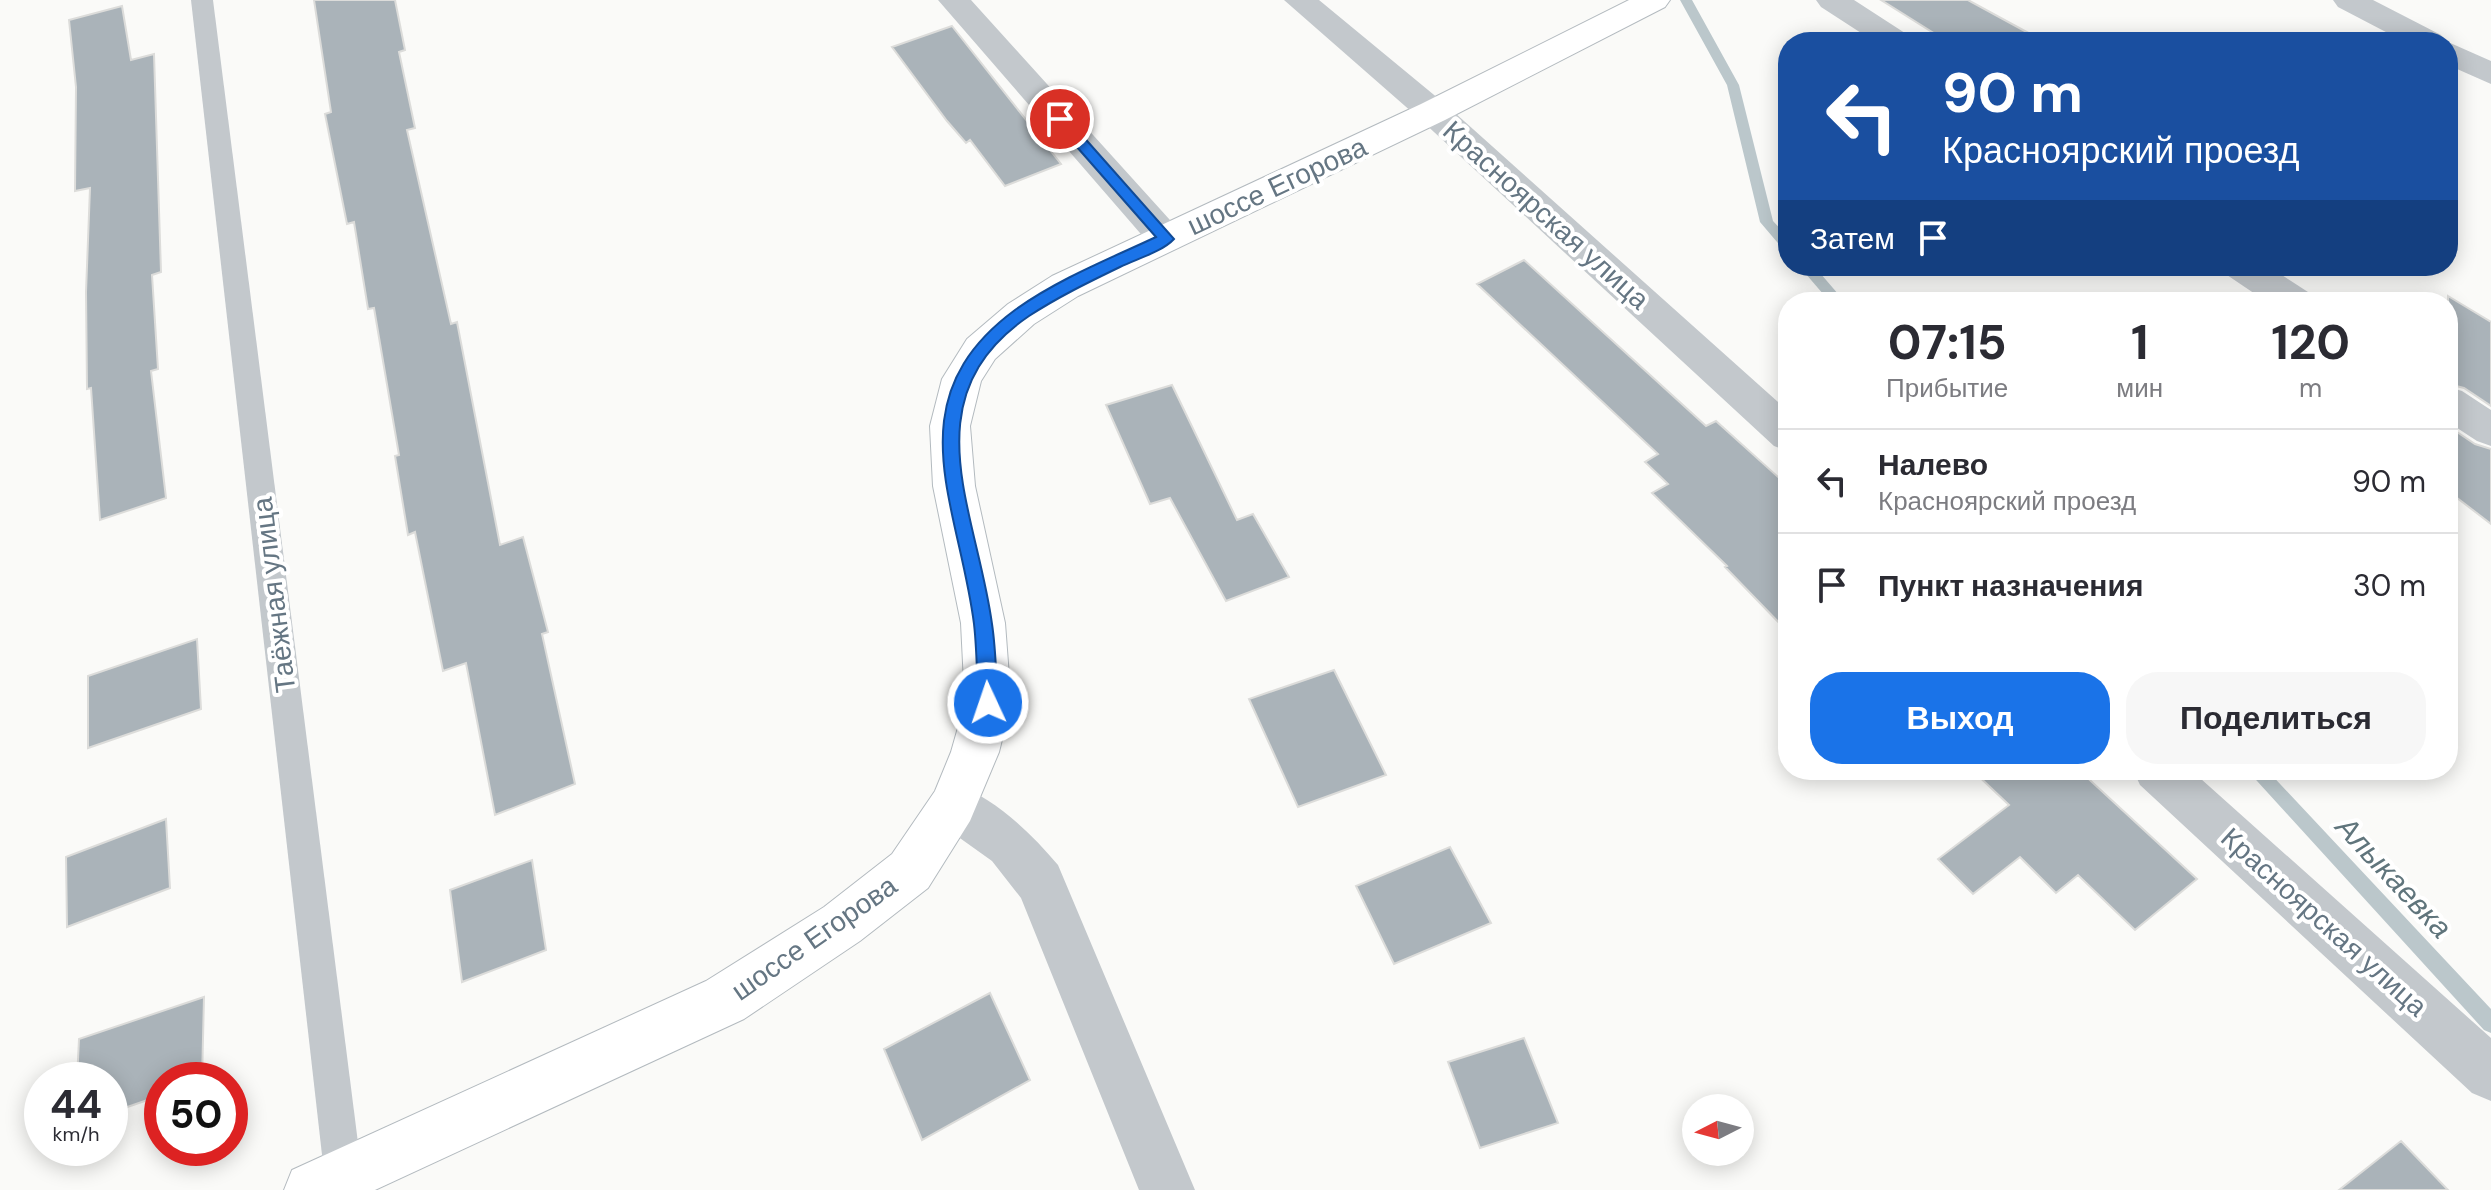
<!DOCTYPE html>
<html lang="ru">
<head>
<meta charset="utf-8">
<style>
  :root { --surface:#fff; --page:#f7f7f7; --text:#2b2b33; --muted:#7c7c81; --line:#e1e1e2; --accent:#1a73e8 }
  body { margin:0; font-family:"DM Sans",sans-serif; background:var(--page); color:var(--text); height:100vh; display:flex; flex-direction:column; font-size:30px; white-space:nowrap }
  * { box-sizing:border-box; margin:0 }
  p { font-size:26px; color:var(--muted) }
  .icon { flex:none; width:44px; height:44px; fill:none; stroke:currentColor; stroke-width:2; stroke-linecap:round; stroke-linejoin:round }
  .map { position:relative; flex:1; overflow:hidden }
  .drawer { position:absolute; left:1778px; top:292px; width:680px; height:488px; display:flex; flex-direction:column; background:var(--surface); border-radius:32px; box-shadow:0 4px 20px #0003 }
  .drawer>* { flex:none }
  .hud { position:absolute; left:1778px; top:32px; width:680px; height:244px; border-radius:32px; box-shadow:0 4px 20px #0003; background:#1a4fa0; color:#fff; overflow:hidden }
  .needle { width:52px; rotate:264deg }
  .fabs { position:absolute; left:1682px; top:1094px; display:grid; gap:16px }
  .fabs a { display:grid; place-items:center; width:72px; height:72px; border-radius:50%; background:var(--surface); box-shadow:0 4px 20px #0003; font-size:40px }
  .speed { position:absolute; left:24px; top:1062px; display:flex; gap:16px; font-size:40px; font-weight:700; text-align:center }
  .speed>* { display:grid; place-content:center; width:104px; height:104px; border-radius:50%; background:var(--surface); box-shadow:0 4px 20px #0003; line-height:1 }
  .speed small { font-size:20px; font-weight:400 }
  .speed .limit { border:12px solid #d22; background:#fff; color:#111 }
  .pin { position:absolute; display:grid; place-items:center; width:68px; height:68px; color:#fff; margin:-34px; border:4px solid #fff; border-radius:50%; box-shadow:0 2px 8px #0007 }
  .me { position:absolute; width:88px; margin:-44px; rotate:357deg; stroke-linejoin:round; filter:drop-shadow(0 0 6px #0008) }
  .turn { display:flex; align-items:center; gap:28px; height:168px; padding:0 32px; font-size:36px }
  .turn .icon { width:104px; height:104px; stroke-width:2.5 }
  .turn b { display:block; font-size:56px; line-height:68px }
  .then { display:flex; align-items:center; height:76px; padding:0 32px; background:#0003; gap:16px; font-size:30px }
  .eta { display:flex; justify-content:space-evenly; align-items:center; height:136px; text-align:center }
  .eta b { font-size:48px; font-weight:700; line-height:56px }
  .primary-button { display:flex; gap:16px; margin-top:auto; padding:16px 32px }
  .primary-button a { flex:1; height:92px; border-radius:32px; background:var(--accent); color:#fff; font-size:32px; font-weight:700; line-height:92px; text-align:center }
  .primary-button a+a { background:var(--page); color:var(--text) }
  ul { padding:0; list-style:none }
  li { display:flex; align-items:center; gap:24px; height:104px; padding:0 32px; border-top:2px solid var(--line) }
  li div { flex:1 }
  li b { display:block; font-size:30px }
  li em { font-style:normal }
  .map>svg:first-child { display:block }
  .lines { fill:none; stroke-linecap:round; stroke-linejoin:round }
  .stream { fill:#bbc7cb; fill-rule:evenodd }
  .building { fill:#aab3b9; stroke:#dcdcda; stroke-width:2 }
  .secondary-casing { stroke:#b3babf; stroke-width:2 }
  .lane { fill:#c3c8cc; fill-rule:evenodd }
  .street { fill:#c3c8cc; fill-rule:evenodd }
  .secondary { fill:#fff; fill-rule:evenodd }
  .route { fill:#1a73e8; stroke:#114b97; stroke-width:2 }
  .labels { text-anchor:middle; dominant-baseline:central; stroke-width:8; stroke-linejoin:round; paint-order:stroke }
  .street-label { font-size:28px; fill:#657683; stroke:#fff }
  .water-label { font-size:30px; font-style:italic; fill:#60757c; stroke:#fff }
</style>
</head>
<body>
<div class="map">
<svg width="2491" height="1190" viewBox="0 0 2491 1190">
  <rect width="100%" height="100%" fill="#fafaf8"/>
  <g class="lines">
    <path class="stream" d="M1680 0H1692L1739 85 1773 221 1788 237V251L1783 249 1760 222 1727 85Z
      M1799 266H1814L1845 302H1830Z
      M2247 770H2267L2491 1009V1033L2484 1030Z"/>
  </g>
  <path class="building" d="M314 0H395L405 50 399 52 415 128 407 130 451 324 457 322 500 545 523 537 548 632 542 634 575 784 495 815 466 663 443 671 415 532 408 535 395 456 399 455 374 308 368 309 354 222 347 224 325 114 331 112Z
    M1881 0H1968L2045 42H1948Z
    M122 6 131 60 154 54 161 272 152 275 158 369 151 371 166 498 100 520 91 388 87 389 86 292 90 188 75 191 76 87 69 20Z
    M952 26 1061 164 1005 186 970 140 966 143 947 121 892 47Z
    M1524 260 1706 426 1716 421 1788 486V632L1725 567 1727 566 1652 493 1668 484 1645 462 1658 454 1477 284Z
    M2448 296 2491 322V406L2464 388 2448 384Z
    M1172 385 1237 520 1253 514 1289 577 1226 601 1170 498 1150 504 1106 405Z
    M2448 426 2475 444 2491 449V524L2448 491Z
    M197 639 201 709 88 748V676Z
    M1334 670 1386 775 1298 807 1249 699Z
    M1972 770H2079L2197 879 2135 930 2078 875 2056 893 2020 857 1973 894 1938 859 2009 805Z
    M166 819 170 888 67 927 66 857Z
    M1450 847 1491 923 1394 964 1356 886Z
    M532 860 546 950 462 982 450 890Z
    M990 993 1030 1080 922 1140 884 1049Z
    M204 997 202 1080H162V1095L110 1113V1080H77L79 1039Z
    M1524 1038 1558 1123 1480 1148 1448 1062Z
    M2401 1141 2448 1190H2339Z"/>
  <g class="lines">
    <g class="secondary-casing">
      <path id="secondary" d="M1629 0H1670L1665 7 1445 120 1078 296 1034 324 995 359 981 381 970 426 975 486 1005 623 1011 703 999 752 970 821 928 888 860 941 744 1019 375 1190H284L292 1170 706 981 824 907 892 854 935 791 951 752 965 703 961 623 933 486 930 426 942 379 967 339 1008 304 1052 276 1421 104Z"/>
    </g>
    <path class="lane" d="M191 0H213L364 1190H326Z"/>
    <path class="street" d="M938 0H971L1179 230 1184 239 1179 248 1166 252 1153 248Z
      M1284 0H1319L1445 104 1788 411V451L1774 446 1421 120Z
      M1816 0H1854L1908 35 1913 42H1875L1821 7Z
      M2333 0H2373L2441 35 2446 42H2405L2338 7Z
      M2447 42H2448L2491 61V84L2448 65Z
      M2221 266H2268L2308 292 2314 302H2267L2227 275Z
      M2448 387 2462 391 2491 410V446L2477 441 2448 422Z
      M2133 770H2191L2491 1038V1101L2472 1093 2140 785Z
      M953 783C996 799 1029 831 1058 865L1195 1190H1139L1021 898 992 861 936 821 929 805 936 789Z"/>
    <use href="#secondary" class="secondary"/>
  </g>
  <path class="route" d="M1060 115 1065 116 1174 239C1162 252 1136 259 1120 267 1089 282 1058 297 1029 316 909 398 977 511 992 624 996 650 996 677 998 703L995 709 988 711 981 709 978 703C977 677 977 650 974 624 959 504 893 400 1015 310 1058 279 1109 259 1156 237L1055 122V116Z"/>
  <g class="labels">
    <g class="street-label">
      <text transform="translate(1277 186) rotate(-25)">шоссе Егорова</text>
      <text transform="translate(1546 215) rotate(42)">Красноярская улица</text>
      <text transform="translate(274 595) rotate(-97)">Таёжная улица</text>
      <text transform="translate(2324 922) rotate(42)">Красноярская улица</text>
      <text transform="translate(814 938) rotate(-35)">шоссе Егорова</text>
    </g>
    <g class="water-label">
      <text transform="translate(2394 877) rotate(47)">Алыкаевка</text>
    </g>
  </g>
</svg>
<div class="fabs">
<a><svg class="needle" viewBox="-14 -14 28 28"><path d="M0-13l5 13h-10z" fill="#e53935"/><path d="M0 13l5-13h-10z" fill="#7c7c81"/></svg></a>
</div>
<div class="speed"><div>44<small>km/h</small></div><div class="limit">50</div></div>
<div class="pin" style="left:1060px;top:119px;background:#d93025"><svg class="icon" aria-label="arrive" viewBox="0 0 24 24"><path d="M6 21V4h12l-3 4 3 4H6"/></svg></div>
<svg class="me" style="left:988px;top:703px" viewBox="-20 -20 40 40"><circle r="17" fill="#1a73e8" stroke="#fff" stroke-width="3"/><path d="M0-11L8 9 0 5-8 9z" fill="#fff"/></svg>
<div class="hud">
<div class="turn"><svg class="icon" aria-label="left" viewBox="0 0 24 24"><path d="M17 20v-9H6M10 6l-5 5 5 5"/></svg><div><b>90 m</b>Красноярский проезд</div></div>
<div class="then">Затем<svg class="icon" aria-label="arrive" viewBox="0 0 24 24"><path d="M6 21V4h12l-3 4 3 4H6"/></svg></div>
</div>
<section class="drawer">
<div class="eta">
<div><b>07:15</b><p>Прибытие</p></div>
<div><b>1</b><p>мин</p></div>
<div><b>120</b><p>m</p></div>
</div>
<ul>
<li><svg class="icon" aria-label="left" viewBox="0 0 24 24"><path d="M17 20v-9H6M10 6l-5 5 5 5"/></svg><div><b>Налево</b><p>Красноярский проезд</p></div><em>90 m</em></li>
<li><svg class="icon" aria-label="arrive" viewBox="0 0 24 24"><path d="M6 21V4h12l-3 4 3 4H6"/></svg><div><b>Пункт назначения</b></div><em>30 m</em></li>
</ul>
<div class="primary-button"><a>Выход</a><a>Поделиться</a></div>
</section>
</div>
</body>
</html>
